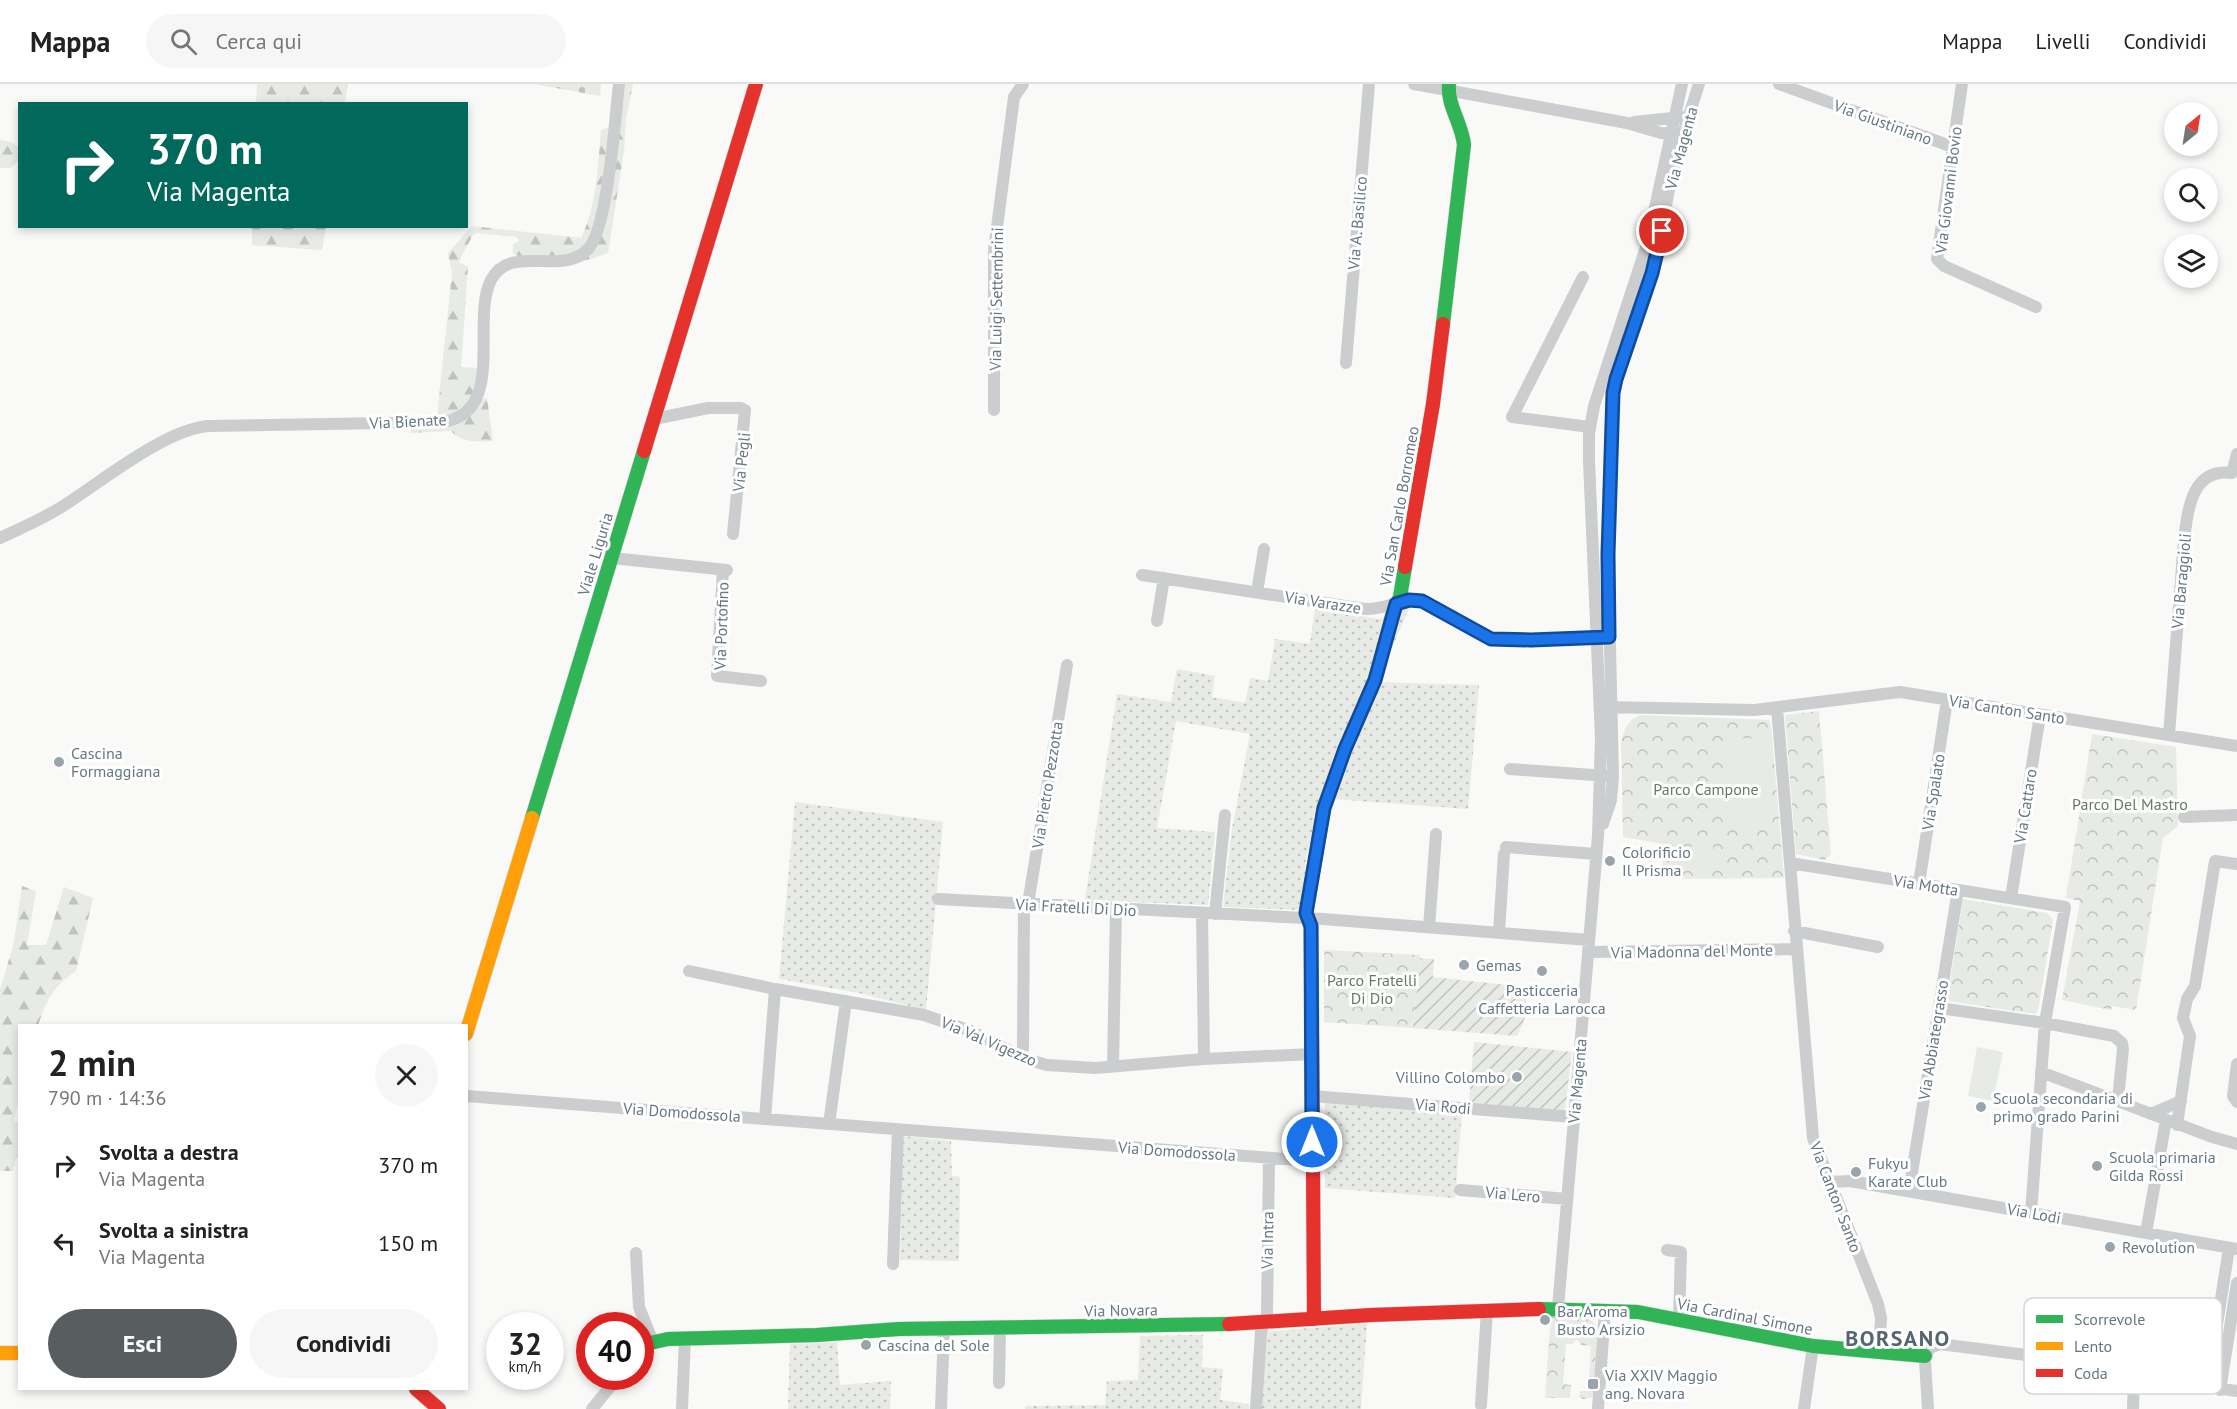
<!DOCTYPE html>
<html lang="it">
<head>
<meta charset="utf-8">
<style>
  :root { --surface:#fff; --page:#f6f6f6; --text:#222; --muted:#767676; --line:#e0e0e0; --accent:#585d60 }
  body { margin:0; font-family:"PT Sans",sans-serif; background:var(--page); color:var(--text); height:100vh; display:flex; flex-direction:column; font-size:22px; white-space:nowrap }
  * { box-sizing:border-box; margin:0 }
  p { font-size:20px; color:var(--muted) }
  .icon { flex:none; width:33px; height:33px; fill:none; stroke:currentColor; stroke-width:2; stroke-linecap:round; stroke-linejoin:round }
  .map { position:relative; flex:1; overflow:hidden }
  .drawer { position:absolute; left:18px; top:940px; width:450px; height:366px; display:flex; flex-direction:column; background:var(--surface); border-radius:0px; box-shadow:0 3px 9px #0003 }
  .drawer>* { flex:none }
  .top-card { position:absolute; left:18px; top:18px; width:450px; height:126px; border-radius:0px; box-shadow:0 3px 9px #0003; background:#00695c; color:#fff; overflow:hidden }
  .needle { width:39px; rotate:30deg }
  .controls { position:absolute; left:2164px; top:18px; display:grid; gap:12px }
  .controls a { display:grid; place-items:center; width:54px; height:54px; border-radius:50%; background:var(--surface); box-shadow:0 3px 9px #0003; font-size:30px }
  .speed { position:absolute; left:486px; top:1228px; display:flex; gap:12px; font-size:30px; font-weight:700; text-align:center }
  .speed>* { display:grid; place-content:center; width:78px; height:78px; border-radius:50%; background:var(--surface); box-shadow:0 3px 9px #0003; line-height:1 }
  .speed small { font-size:15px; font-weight:400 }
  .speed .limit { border:9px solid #d22; background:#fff; color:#111 }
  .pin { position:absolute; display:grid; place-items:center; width:51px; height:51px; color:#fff; margin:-26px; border:3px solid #fff; border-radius:50%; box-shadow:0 2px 6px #0007 }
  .me { position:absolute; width:66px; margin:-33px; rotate:0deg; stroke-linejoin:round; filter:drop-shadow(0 0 4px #0008) }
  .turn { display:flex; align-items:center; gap:21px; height:126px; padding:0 30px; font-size:27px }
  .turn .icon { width:78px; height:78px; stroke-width:2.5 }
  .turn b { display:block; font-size:42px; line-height:51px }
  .round { display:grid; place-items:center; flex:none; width:63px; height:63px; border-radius:32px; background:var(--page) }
  .summary { display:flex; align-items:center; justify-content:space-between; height:102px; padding:0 30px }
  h1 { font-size:36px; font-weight:800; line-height:45px }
  .primary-button { display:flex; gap:12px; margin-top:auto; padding:12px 30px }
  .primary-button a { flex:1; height:69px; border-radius:36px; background:var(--accent); color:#fff; font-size:24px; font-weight:800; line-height:69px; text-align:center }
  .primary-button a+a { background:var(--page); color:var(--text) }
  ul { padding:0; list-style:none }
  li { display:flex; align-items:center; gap:18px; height:78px; padding:0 30px }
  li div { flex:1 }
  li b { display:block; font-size:22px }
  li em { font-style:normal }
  header { display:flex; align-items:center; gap:36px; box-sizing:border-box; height:84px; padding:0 30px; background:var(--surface); border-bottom:2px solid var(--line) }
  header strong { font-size:28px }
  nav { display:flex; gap:33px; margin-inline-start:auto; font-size:21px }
  .search { width:420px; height:54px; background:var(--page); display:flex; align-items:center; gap:15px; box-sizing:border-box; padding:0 21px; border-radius:33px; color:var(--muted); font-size:22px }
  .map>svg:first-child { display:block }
  .grass { fill:url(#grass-dots) }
  .forest { fill:url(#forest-firs) }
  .cemetery { fill:url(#cemetery-stones) }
  .park { fill:url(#park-crowns) }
  .garden { fill:url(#garden-furrows) }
  .pitch { fill:#e8eae5 }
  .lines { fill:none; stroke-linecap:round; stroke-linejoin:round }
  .fast-casing { stroke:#d5d6d6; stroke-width:15 }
  .slow-casing { stroke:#d5d6d6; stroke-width:15 }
  .jam-casing { stroke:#d5d6d6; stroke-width:15 }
  .street { stroke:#cbcdce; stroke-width:12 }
  .fast { stroke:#30b455; stroke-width:14 }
  .slow { stroke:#ff9f0a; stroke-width:14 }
  .jam { stroke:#e5322d; stroke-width:14 }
  .route-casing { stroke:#114b97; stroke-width:15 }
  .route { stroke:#1a73e8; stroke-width:10 }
  .poi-dot { fill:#99a5ab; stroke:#fff; stroke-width:2 }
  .labels { text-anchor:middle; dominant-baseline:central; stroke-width:6; stroke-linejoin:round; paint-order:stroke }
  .street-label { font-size:16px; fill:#657882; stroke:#fff }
  .poi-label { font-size:16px; fill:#657882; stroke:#fff; text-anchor:start }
  .park-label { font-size:16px; fill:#697a64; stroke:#fff }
  .district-label { font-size:22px; font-weight:bold; letter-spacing:1.5px; fill:#57656d; stroke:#fff }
  .key { fill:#fff; stroke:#d1d6da; stroke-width:1.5 }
  .key-label { font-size:16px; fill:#657882 }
</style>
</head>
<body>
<header>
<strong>Mappa</strong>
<div class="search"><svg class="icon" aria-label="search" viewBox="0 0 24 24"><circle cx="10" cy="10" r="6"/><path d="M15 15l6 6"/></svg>Cerca qui</div>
<nav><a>Mappa</a><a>Livelli</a><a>Condividi</a></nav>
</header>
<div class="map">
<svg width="2237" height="1325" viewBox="0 0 2237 1325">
  <defs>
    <pattern id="grass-dots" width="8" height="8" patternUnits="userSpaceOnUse" patternTransform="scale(1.5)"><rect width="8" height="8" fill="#e8eae5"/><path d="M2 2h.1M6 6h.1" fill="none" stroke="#c0c2bf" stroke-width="1.8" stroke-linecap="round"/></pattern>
    <pattern id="forest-firs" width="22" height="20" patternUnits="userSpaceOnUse" patternTransform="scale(1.5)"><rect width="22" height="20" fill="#e8eae5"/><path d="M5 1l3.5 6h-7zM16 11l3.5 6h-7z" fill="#c0c2bf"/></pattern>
    <pattern id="cemetery-stones" width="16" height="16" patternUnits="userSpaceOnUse" patternTransform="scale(1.5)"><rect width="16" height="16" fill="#e8eae5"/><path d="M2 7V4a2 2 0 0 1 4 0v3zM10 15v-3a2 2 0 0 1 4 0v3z" fill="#c0c2bf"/></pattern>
    <pattern id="park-crowns" width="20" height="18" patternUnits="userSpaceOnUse" patternTransform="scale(1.5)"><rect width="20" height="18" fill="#e8eae5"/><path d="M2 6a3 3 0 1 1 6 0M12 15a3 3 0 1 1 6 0" fill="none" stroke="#c0c2bf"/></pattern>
    <pattern id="garden-furrows" width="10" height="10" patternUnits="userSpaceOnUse" patternTransform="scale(1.5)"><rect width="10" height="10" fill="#e8eae5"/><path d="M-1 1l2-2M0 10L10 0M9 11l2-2" fill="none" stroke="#c0c2bf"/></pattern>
  </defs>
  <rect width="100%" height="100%" fill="#f9f9f8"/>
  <path class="grass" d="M1411 520 1377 598 1479 601 1468 725 1320 714 1306 774 1302 826 1223 823 1232 745 1250 650 1176 637 1157 744 1215 748 1208 821 1085 816 1117 610 1171 618 1177 585 1215 592 1212 613 1245 619 1250 594 1268 597 1275 555 1310 560 1315 524 1378 535C1389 534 1400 524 1411 520Z
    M795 718 943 738 926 926 859 909 779 895Z
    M1325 1017 1462 1028 1455 1114 1325 1104Z
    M903 1052 951 1057 952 1092 960 1093 959 1177 900 1176Z
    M1367 1239 1361 1325H1261L1265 1248Z
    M1203 1251 1202 1283 1223 1285 1220 1316 1249 1320V1325H1025V1322L1105 1321 1107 1297 1138 1296 1140 1252Z
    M837 1258 840 1301 891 1297 890 1325H788L790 1260Z"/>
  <path class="forest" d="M257 0H348L345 19 256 20Z
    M625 0H633L626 35 624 67 608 169 570 182V180L588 170Z
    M609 43 599 121 587 161 569 172H518L513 170V160L519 157 516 153 477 149 473 151 459 177 460 179 468 183 461 283 477 284C476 297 474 318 462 326 455 330 444 331 437 333L452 189 448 169 472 142 581 154C597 122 598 81 601 46Z
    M0 56 11 58 18 63 19 76 11 84H0Z
    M252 143H326L322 166 252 161Z
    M487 314 493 357C477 358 462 359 451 347L410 349 411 342 444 341 482 315Z
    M22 802 36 807 27 861H46L64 803 93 814 76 887C55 900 45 918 38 942H20L19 1015 14 1037 19 1038V1073L16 1074 13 1087H0V906L14 858Z"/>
  <path class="cemetery" d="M534 0H601L600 12Z"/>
  <path class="park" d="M1819 627 1831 770 1825 776 1796 770 1785 631Z
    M1641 631 1769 636 1771 640 1784 794 1662 795 1663 760 1623 753 1621 656 1627 641 1633 635Z
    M2092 650 2176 663 2178 742 2163 754 2136 926 2112 922 2111 926 2062 916 2080 817 2066 814Z
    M1963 815 2047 829 2053 836 2038 927 2035 930 1947 917Z
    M1326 866 1420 871 1413 944 1324 938V867Z
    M1551 1230H1586L1597 1243 1594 1311 1591 1314 1583 1315 1579 1313 1580 1307H1588L1591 1262 1581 1261 1579 1257 1576 1256 1572 1260H1566L1563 1300 1571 1301 1570 1314H1545Z"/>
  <path class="garden" d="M1420 874 1434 875 1433 893 1527 903 1525 934 1517 952 1413 944Z
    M1474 958 1572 968 1565 1027 1469 1019Z"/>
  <path class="pitch" d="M1768 654 1770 740 1728 741 1726 655Z
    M1713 762 1714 785H1672V763Z
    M1977 963 2003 968 1993 1017 1968 1012Z"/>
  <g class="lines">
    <g class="fast-casing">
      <path id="fast" d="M1443 240 1464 61C1462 39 1447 22 1449 0
        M532 734 644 367
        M1312 933 1311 842 1306 829 1324 724 1345 665 1375 596 1392 532 1400 513 1405 483
        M1539 1225 1638 1228 1813 1262 1925 1272
        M640 1267 650 1259 668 1255 817 1251 899 1245 1229 1240"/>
    </g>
    <g class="slow-casing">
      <path id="slow" d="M466 950 532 734
        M0 1269H20"/>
    </g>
    <g class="jam-casing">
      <path id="jam" d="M644 367 756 0
        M1405 483 1433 320 1443 240
        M1312 933 1314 1235
        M1229 1240 1371 1231 1539 1225
        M416 1305 439 1325"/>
    </g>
    <path class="street" d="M1414 0 1627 39 1661 49 1678 50
      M1779 0 1953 63
      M1962 0 1937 175 1944 182 2036 223
      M1634 38 1682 33
      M1583 193 1512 333 1590 343
      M1346 279 1369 0
      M994 326V166L1014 13 1023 0
      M654 335 708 324H741L745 326 733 450
      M0 454C21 444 43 435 63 422 101 398 164 346 208 342L441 338C508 331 470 236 491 196 511 158 563 194 589 164 608 141 615 34 619 0
      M612 474 727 486
      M723 486 717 592 761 597
      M1142 491 1365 525C1384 526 1400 515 1419 516L1491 555 1531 556 1605 553
      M1257 508 1264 465
      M1157 537 1164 494
      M1605 623 1755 626 1900 608 2237 662
      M1777 624 1813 1054 1878 1220 1881 1234 1879 1267
      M2169 651 2184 456C2188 426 2191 384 2232 389L2237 370
      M1510 685 1607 692
      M2184 733 2237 731
      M1603 740 1611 716 1613 693 1608 475 1613 309 1616 295 1655 178 1675 75 1699 0
      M1506 763 1596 770
      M1790 779 2065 823 2045 939 2031 1129
      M1919 800 1947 616
      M2011 814 2040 631
      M938 815 1323 835 1589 856
      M1028 820 1067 581
      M1202 829 1204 975
      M1215 830 1225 731
      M1429 843 1436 750
      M1794 847 1878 863
      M1499 848 1504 770
      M1589 868 1795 865
      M689 887 775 905 924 931 971 947 1026 975 1047 981 1095 984 1204 975 1312 970
      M1939 924 2045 939 2114 952 2122 959 2123 965 2118 1016
      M1021 972 1023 964 1024 820
      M2237 980 2233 1012 2237 1018
      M1113 982 1116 825
      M2041 988 2212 1053 2237 1060
      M466 1012 1312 1077
      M1312 1012 1573 1033
      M2151 1030 2181 1017
      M765 1035 775 905
      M829 1040 846 917
      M2177 1041 2190 952 2183 934 2187 915 2195 902 2215 777 2237 780
      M1831 1098 1850 1097 2237 1165
      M1460 1106 1567 1115
      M1909 1107 1958 806
      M2146 1149 2166 1036
      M1667 1166 1681 1168 1679 1236
      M636 1169 639 1223 653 1258
      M893 1180 898 1045
      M1558 1224 1598 752 1601 654 1589 377V350L1594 322 1647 160 1682 0
      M999 1299 1000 1244
      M2207 1304 2229 1164
      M2220 1306 2237 1199
      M1481 1321 1487 1226
      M592 1325 618 1293
      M682 1325 685 1254
      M941 1325 944 1245
      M1256 1325 1261 1248 1267 1231 1269 1074
      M1598 1325 1605 1226
      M1804 1325 1813 1262
      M1928 1325 1925 1277 1929 1264 1940 1260 2026 1271 2134 1292 2237 1307
      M2133 1325 2134 1292"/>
    <use href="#fast" class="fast"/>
    <use href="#slow" class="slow"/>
    <use href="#jam" class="jam"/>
  </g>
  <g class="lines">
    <g class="route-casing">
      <path id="route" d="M1312 1058 1311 842 1306 829 1324 724 1345 665 1375 596 1396 520 1409 516 1422 517 1491 555 1531 556 1609 553 1608 470 1613 309 1616 295 1652 189 1662 147"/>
    </g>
    <use href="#route" class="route"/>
  </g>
  <g class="poi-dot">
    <circle cx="59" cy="678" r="6"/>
    <circle cx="1610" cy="777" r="6"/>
    <circle cx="1464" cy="881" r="6"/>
    <circle cx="1542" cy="887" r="6"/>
    <circle cx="1517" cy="993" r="6"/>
    <circle cx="1981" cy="1023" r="6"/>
    <circle cx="2097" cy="1082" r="6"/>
    <circle cx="1856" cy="1088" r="6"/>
    <circle cx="2110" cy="1163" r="6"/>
    <circle cx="1545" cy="1236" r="6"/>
    <circle cx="866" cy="1261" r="6"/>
    <rect x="1587" y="1294" width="12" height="12" rx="3"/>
  </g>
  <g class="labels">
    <g class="street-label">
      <text transform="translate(1883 38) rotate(20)">Via Giustiniano</text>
      <text transform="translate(1681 64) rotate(-75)">Via Magenta</text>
      <text transform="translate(1948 106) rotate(-83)">Via Giovanni Bovio</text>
      <text transform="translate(1357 139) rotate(-85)">Via A. Basilico</text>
      <text transform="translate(996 215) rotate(-89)">Via Luigi Settembrini</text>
      <text transform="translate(408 337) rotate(-3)">Via Bienate</text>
      <text transform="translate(741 378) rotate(-84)">Via Pegli</text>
      <text transform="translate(1399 422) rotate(-80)">Via San Carlo Borromeo</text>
      <text transform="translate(595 470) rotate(-73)">Viale Liguria</text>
      <text transform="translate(2181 497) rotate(-85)">Via Baraggioli</text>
      <text transform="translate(1323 518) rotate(9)">Via Varazze</text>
      <text transform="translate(721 542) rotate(-88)">Via Portofino</text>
      <text transform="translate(2007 625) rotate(9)">Via Canton Santo</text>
      <text transform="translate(1047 701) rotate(-81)">Via Pietro Pezzotta</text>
      <text transform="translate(1933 708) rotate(-81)">Via Spalato</text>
      <text transform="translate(2025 722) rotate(-81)">Via Cattaro</text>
      <text transform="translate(1926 801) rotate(9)">Via Motta</text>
      <text transform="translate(1076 823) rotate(3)">Via Fratelli Di Dio</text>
      <text transform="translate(1692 867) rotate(-1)">Via Madonna del Monte</text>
      <text transform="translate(1933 956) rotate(-81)">Via Abbiategrasso</text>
      <text transform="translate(989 957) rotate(23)">Via Val Vigezzo</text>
      <text transform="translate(1577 997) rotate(-85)">Via Magenta</text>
      <text transform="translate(1443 1022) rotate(5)">Via Rodi</text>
      <text transform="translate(682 1028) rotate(4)">Via Domodossola</text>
      <text transform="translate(1177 1067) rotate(4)">Via Domodossola</text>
      <text transform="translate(1513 1110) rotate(5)">Via Lero</text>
      <text transform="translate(1836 1113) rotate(69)">Via Canton Santo</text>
      <text transform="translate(2034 1129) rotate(10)">Via Lodi</text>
      <text transform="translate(1267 1156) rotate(-89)">Via Intra</text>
      <text transform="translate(1121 1226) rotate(-1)">Via Novara</text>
      <text transform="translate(1745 1232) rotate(11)">Via Cardinal Simone</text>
    </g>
    <g class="poi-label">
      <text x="71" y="669">Cascina<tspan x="71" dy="18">Formaggiana</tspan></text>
      <text x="1622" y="768">Colorificio<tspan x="1622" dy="18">Il Prisma</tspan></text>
      <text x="1476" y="881">Gemas</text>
      <text x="1542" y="906" text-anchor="middle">Pasticceria<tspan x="1542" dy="18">Caffetteria Larocca</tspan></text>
      <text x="1505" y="993" text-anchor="end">Villino Colombo</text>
      <text x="1993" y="1014">Scuola secondaria di<tspan x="1993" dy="18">primo grado Parini</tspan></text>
      <text x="2109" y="1073">Scuola primaria<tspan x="2109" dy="18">Gilda Rossi</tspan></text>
      <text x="1868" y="1079">Fukyu<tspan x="1868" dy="18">Karate Club</tspan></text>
      <text x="2122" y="1163">Revolution</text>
      <text x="1557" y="1227">Bar Aroma<tspan x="1557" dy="18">Busto Arsizio</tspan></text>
      <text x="878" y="1261">Cascina del Sole</text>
      <text x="1605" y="1291">Via XXIV Maggio<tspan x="1605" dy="18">ang. Novara</tspan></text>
    </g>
    <g class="park-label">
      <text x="1706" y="705">Parco Campone</text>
      <text x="2130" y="720">Parco Del Mastro</text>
      <text x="1372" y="896">Parco Fratelli<tspan x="1372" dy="18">Di Dio</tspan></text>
    </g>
    <g class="district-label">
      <text x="1898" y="1254">BORSANO</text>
    </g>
  </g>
  <rect x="2024" y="1214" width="198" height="96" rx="9" class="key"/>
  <rect x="2036" y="1231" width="27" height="8" fill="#30b455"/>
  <rect x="2036" y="1258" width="27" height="8" fill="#ff9f0a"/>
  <rect x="2036" y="1285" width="27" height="8" fill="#e5322d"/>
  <g class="key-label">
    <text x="2074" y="1241">Scorrevole</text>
    <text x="2074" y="1268">Lento</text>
    <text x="2074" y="1295">Coda</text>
  </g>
</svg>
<div class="controls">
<a><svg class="needle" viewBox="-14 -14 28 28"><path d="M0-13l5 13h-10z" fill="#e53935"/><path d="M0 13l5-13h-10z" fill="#767676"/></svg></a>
<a><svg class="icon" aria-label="search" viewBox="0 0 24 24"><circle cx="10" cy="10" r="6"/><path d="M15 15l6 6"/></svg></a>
<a><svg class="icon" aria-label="layers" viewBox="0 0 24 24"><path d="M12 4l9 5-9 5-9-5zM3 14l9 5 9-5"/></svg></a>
</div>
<div class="speed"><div>32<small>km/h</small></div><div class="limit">40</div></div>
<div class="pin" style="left:1662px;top:147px;background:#d93025"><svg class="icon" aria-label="arrive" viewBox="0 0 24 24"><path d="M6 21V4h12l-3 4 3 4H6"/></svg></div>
<svg class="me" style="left:1312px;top:1058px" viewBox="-20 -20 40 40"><circle r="17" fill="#1a73e8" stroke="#fff" stroke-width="3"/><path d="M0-11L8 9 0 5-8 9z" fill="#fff"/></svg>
<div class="top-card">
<div class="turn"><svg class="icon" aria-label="right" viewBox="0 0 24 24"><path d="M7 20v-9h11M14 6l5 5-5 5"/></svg><div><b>370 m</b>Via Magenta</div></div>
</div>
<section class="drawer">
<div class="summary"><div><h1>2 min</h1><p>790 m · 14:36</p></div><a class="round"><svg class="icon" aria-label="close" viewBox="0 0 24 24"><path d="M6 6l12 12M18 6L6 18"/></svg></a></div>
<ul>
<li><svg class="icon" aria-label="right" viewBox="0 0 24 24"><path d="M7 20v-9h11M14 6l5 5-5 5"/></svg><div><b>Svolta a destra</b><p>Via Magenta</p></div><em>370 m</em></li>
<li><svg class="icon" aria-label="left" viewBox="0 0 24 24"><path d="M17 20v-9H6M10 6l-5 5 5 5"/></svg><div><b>Svolta a sinistra</b><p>Via Magenta</p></div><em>150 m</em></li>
</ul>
<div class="primary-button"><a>Esci</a><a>Condividi</a></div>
</section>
</div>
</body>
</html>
